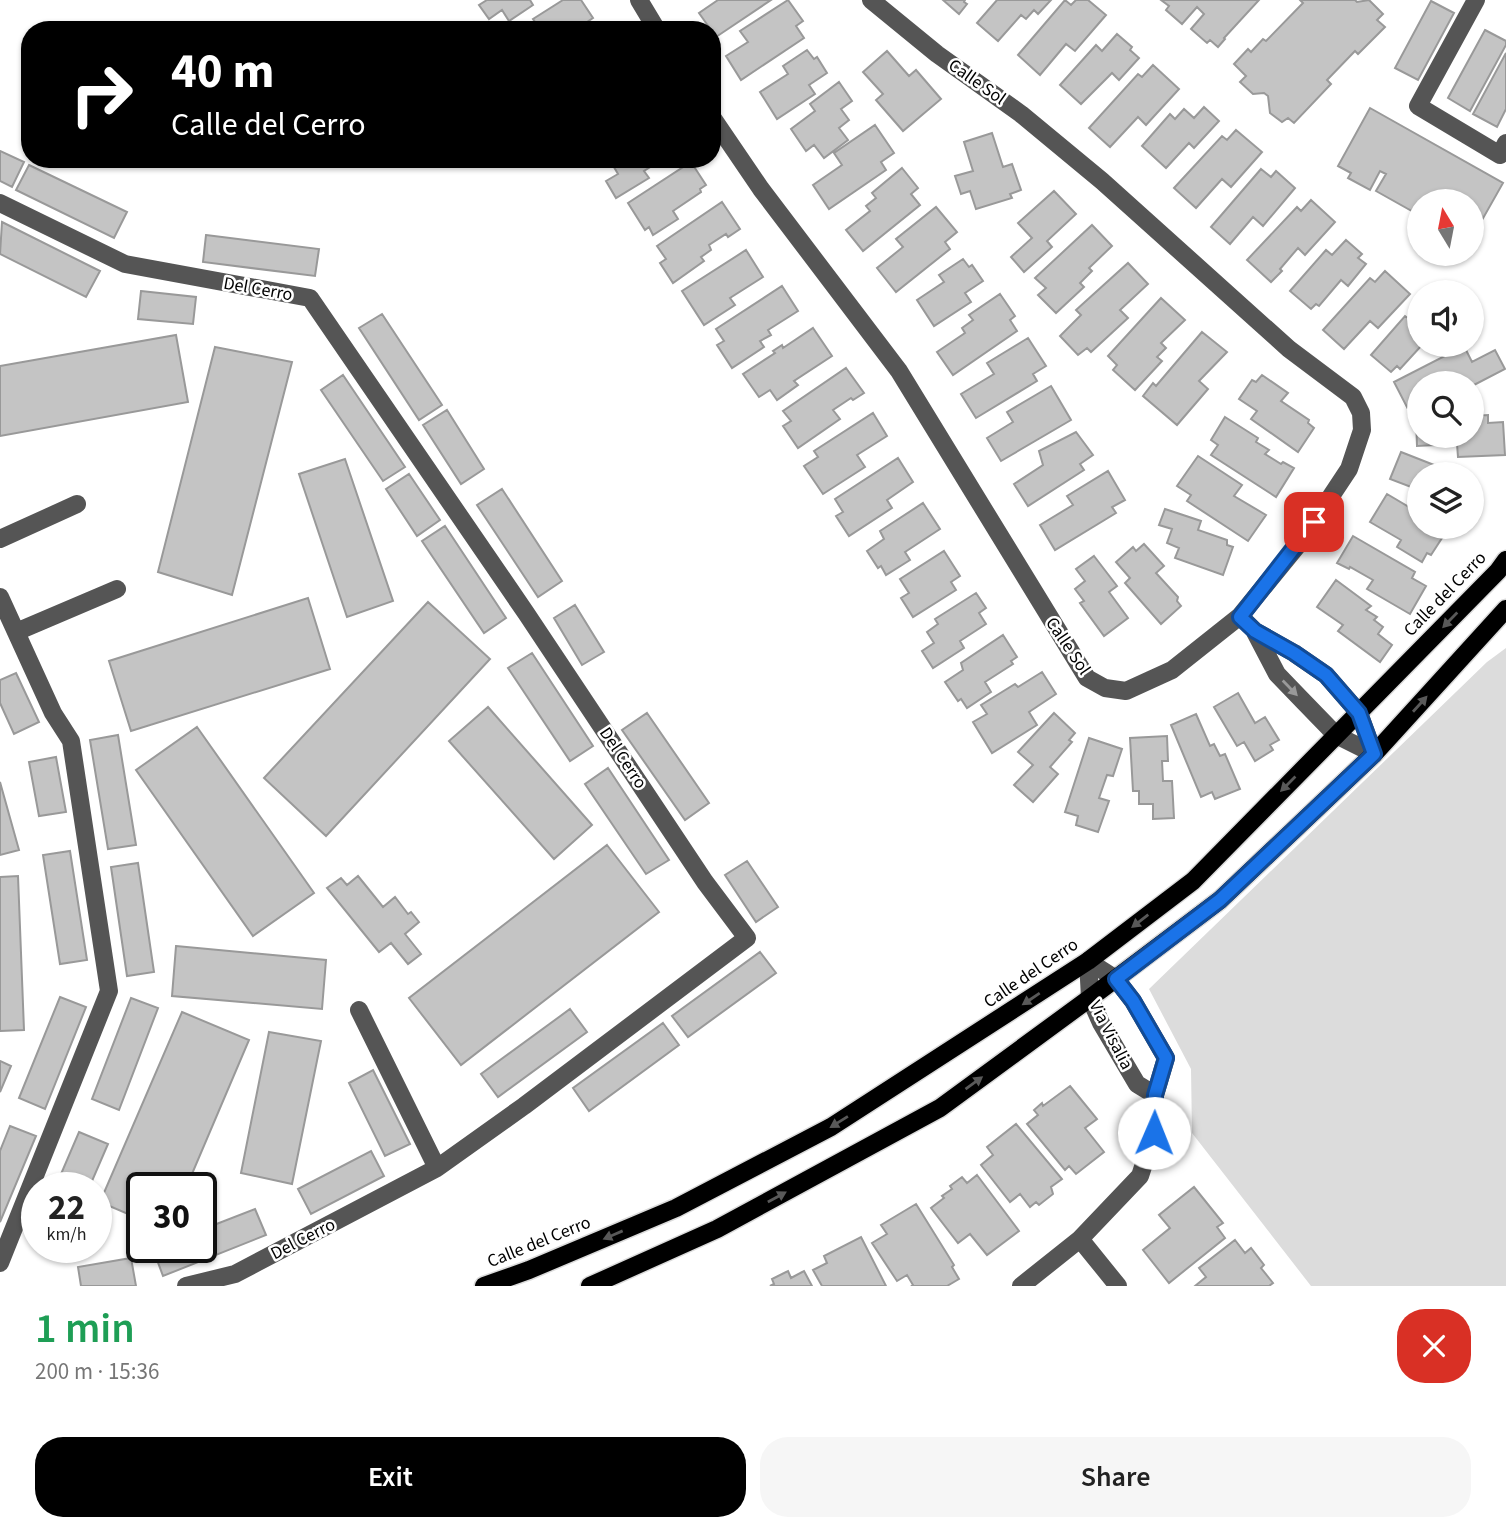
<!DOCTYPE html>
<html lang="en">
<head>
<meta charset="utf-8">
<style>
  :root { --surface:#fff; --page:#f6f6f6; --text:#222; --muted:#767676; --accent:#000 }
  body { margin:0; font-family:"Source Sans 3",sans-serif; background:var(--page); color:var(--text); height:100vh; display:flex; flex-direction:column; font-size:26px; white-space:nowrap }
  * { box-sizing:border-box; margin:0 }
  p { font-size:23px; color:var(--muted) }
  .icon { flex:none; width:38px; height:38px; fill:none; stroke:currentColor; stroke-width:2; stroke-linecap:round; stroke-linejoin:round }
  .map { position:relative; height:1286px; overflow:hidden }
  .sheet { display:flex; flex-direction:column; background:var(--surface); flex:1 }
  .sheet>* { flex:none }
  .banner { position:absolute; left:21px; top:21px; width:700px; height:147px; border-radius:28px; box-shadow:0 2px 5px #0004; background:#000; color:#fff; overflow:hidden }
  .needle { width:46px; rotate:350deg }
  .buttons { position:absolute; left:1407px; top:189px; display:grid; gap:14px }
  .buttons a { display:grid; place-items:center; width:77px; height:77px; border-radius:50%; background:var(--surface); box-shadow:0 2px 5px #0004; font-size:35px }
  .speed { position:absolute; left:21px; top:1172px; display:flex; gap:14px; font-size:35px; font-weight:700; text-align:center }
  .speed>* { display:grid; place-content:center; width:91px; height:91px; border-radius:50%; background:var(--surface); box-shadow:0 2px 5px #0004; line-height:1 }
  .speed small { font-size:18px; font-weight:400 }
  .speed .limit { border:4px solid #111; border-radius:10px; background:#fff; color:#111 }
  .pin { position:absolute; display:grid; place-items:center; width:60px; height:60px; color:#fff; margin:-30px; border-radius:14px; box-shadow:0 4px 10px #0006 }
  .me { position:absolute; width:77px; margin:-38px; rotate:1deg; stroke-linejoin:round; filter:drop-shadow(0 0 5px #0008) }
  .turn { display:flex; align-items:center; gap:24px; height:147px; padding:0 35px; font-size:32px }
  .turn .icon { width:91px; height:91px; stroke-width:2.5 }
  .turn b { display:block; font-size:49px; line-height:60px }
  .round { display:grid; place-items:center; flex:none; width:74px; height:74px; border-radius:28px; background:var(--page) }
  .overview { display:flex; align-items:center; justify-content:space-between; height:119px; padding:0 35px }
  h1 { font-size:42px; font-weight:600; line-height:52px; color:#1e9e55 }
  .action { display:flex; gap:14px; margin-top:auto; padding:14px 35px }
  .action a { flex:1; height:80px; border-radius:28px; background:var(--accent); color:#fff; font-size:28px; font-weight:600; line-height:80px; text-align:center }
  .action a+a { background:var(--page); color:var(--text) }
  .map>svg:first-child { display:block }
  .green { fill:#dcdcdc }
  .building { fill:#c4c4c4; stroke:#999; stroke-width:2 }
  .lines { fill:none; stroke-linecap:round; stroke-linejoin:round }
  .major-casing { stroke:#dbdbdb; stroke-width:21 }
  .minor { stroke:#555; stroke-width:18 }
  .major { stroke:#000; stroke-width:18 }
  .oneway { fill:#595959 }
  .oneway2 { fill:#999 }
  .route-casing { stroke:#114b97; stroke-width:18 }
  .route { stroke:#1a73e8; stroke-width:12 }
  .labels { text-anchor:middle; dominant-baseline:central; stroke-width:5; stroke-linejoin:round; paint-order:stroke }
  .street-label { font-size:18px; fill:#000; stroke:#fff }
</style>
</head>
<body>
<div class="map">
<svg width="1506" height="1286" viewBox="0 0 1506 1286">
  <rect width="100%" height="100%" fill="#fff"/>
  <path class="green" d="M1506 648V1286H1311L1192 1133 1191 1069 1149 989 1487 662Z"/>
  <path class="building" d="M487 0H530L533 5 509 21 502 10 489 19 479 5Z
    M563 0H581L593 18 575 30H529L537 25 533 19Z
    M718 0H771L716 37 699 13Z
    M788 0 803 21 796 26 804 38 741 80 726 56 748 42 740 31Z
    M943 0H965L964 2 967 4 959 14Z
    M997 0H1051L1038 14 1034 10 1026 19 1021 15 998 41 977 23Z
    M1065 0 1071 5 1076 0H1088L1106 15 1075 51 1066 44 1040 75 1018 55Z
    M1161 0H1259L1224 38 1225 39 1218 47 1210 40 1207 43 1191 29 1204 14 1197 7 1182 24 1166 10 1169 6Z
    M1300 0H1355L1357 2 1369 0 1383 14 1377 20 1385 27 1358 54 1355 51 1327 80 1331 84 1294 123 1288 118 1282 122 1270 113 1268 96 1264 93 1253 94 1240 82 1246 76 1234 64 1248 49 1251 52 1263 39 1266 41 1303 3Z
    M1431 1 1454 13 1418 80 1395 68Z
    M1485 30 1506 41V45L1470 111 1448 98Z
    M1117 34 1132 47 1130 50 1139 58 1119 80 1112 73 1081 104 1060 85 1096 45 1102 51Z
    M807 50 814 59 817 57 827 73 809 85 815 94 777 119 760 92 788 74 783 66Z
    M887 51 909 76 916 70 941 99 903 131 876 100 883 94 863 72Z
    M1506 53V109L1497 127 1473 114Z
    M1153 65 1179 89 1146 125 1138 117 1110 147 1089 128 1138 74 1142 77Z
    M839 82 852 101 841 109 849 120 839 128 848 140 824 158 814 145 806 151 791 129 815 111 810 104Z
    M1204 107 1219 121 1194 148 1189 143 1166 168 1142 146 1170 114 1175 119 1184 109 1194 118Z
    M1370 108 1503 183 1473 236 1472 201H1419V215L1376 191 1386 174 1380 171 1370 190 1348 178 1351 173 1338 166Z
    M875 125 894 153 881 162 886 170 829 209 813 185 842 165 834 153Z
    M1236 130 1262 152 1231 187 1222 179 1196 208 1174 188 1222 136 1227 140Z
    M992 133 1003 167 1012 164 1021 190 1010 194 1012 198 976 209 970 191 961 194 955 176 973 171 964 142Z
    M0 151 24 162 12 187 0 181Z
    M615 159H663L644 171 649 178 616 198 606 181 618 174 611 162Z
    M691 162 706 185 700 189 701 192 673 211 678 219 653 235 649 227 645 230 628 203Z
    M29 165 127 212 114 238 16 190Z
    M902 168 918 188 911 194 920 205 863 251 846 230 870 211 866 206 876 198 872 193Z
    M1261 169 1271 177 1276 171 1295 188 1263 226 1253 217 1230 244 1211 227Z
    M1054 191 1076 214 1047 241 1052 247 1024 272 1011 257 1032 238 1018 223Z
    M1311 200 1335 222 1305 255 1298 248 1280 269 1282 271 1271 282 1247 260 1297 207 1301 211Z
    M722 202 740 229 728 237 726 234 709 245 711 250 701 257 704 261 673 283 660 263 666 259 657 246Z
    M936 207 957 232 945 242 950 249 896 292 877 268 903 247 896 239Z
    M2 222 100 271 86 297 0 254Z
    M1092 225 1112 246 1089 268 1092 271 1080 283 1084 287 1056 313 1038 295 1046 288 1035 278Z
    M206 235 319 249 315 276 203 262Z
    M1346 240 1362 254 1358 258 1366 264 1348 286 1341 280 1319 306 1316 304 1311 309 1290 291 1326 250 1332 255Z
    M746 250 763 277 730 298 735 305 704 325 682 291Z
    M963 259 969 267 972 265 983 281 965 293 971 302 934 326 917 300 944 282 939 275Z
    M1128 263 1148 284 1120 310 1128 318 1091 352 1087 348 1078 355 1060 336 1081 315 1076 310Z
    M1385 271 1410 294 1378 328 1370 321 1344 349 1323 330 1370 278 1375 282Z
    M782 286 798 311 768 330 771 335 760 341 764 347 732 368 717 345 724 341 716 329Z
    M141 291 196 297 193 324 138 319Z
    M1000 294 1015 316 1010 320 1017 331 953 375 937 352 965 333 962 328 973 320 969 315Z
    M1161 298 1185 320 1161 343 1166 348 1157 357 1162 361 1135 390 1113 370 1117 365 1108 356Z
    M1417 310 1419 345H1422L1400 369 1397 366 1391 372 1371 355 1405 316 1409 319Z
    M382 314 442 405 419 420 359 328Z
    M813 328 832 356 794 381 798 385 777 400 770 390 759 397 743 374 775 353 773 351 782 345 783 348Z
    M1202 332 1227 352 1199 381 1208 389 1177 425 1143 396 1153 383 1156 386Z
    M176 335 188 402 0 436V366Z
    M1028 338 1046 366 1033 374 1037 381 976 418 961 394 994 374 987 363Z
    M1464 346 1472 362 1495 350 1505 369 1472 386V383H1419V408L1410 413 1394 382Z
    M215 347 292 362 232 595 158 572Z
    M846 368 864 393 853 400 851 398 833 410 840 419 798 448 783 426 791 421 783 411Z
    M343 375 405 467 383 481 321 390Z
    M1262 375 1288 393 1281 401 1309 420 1308 423 1314 428 1298 452 1251 419 1257 411 1239 399 1252 380 1256 382Z
    M1051 386 1071 420 1001 461 987 438 1013 422 1007 412Z
    M447 410 484 469 461 484 423 425Z
    M873 413 887 436 857 455 865 467 823 494 804 466 818 457 814 451Z
    M1488 415V423L1503 422 1505 455 1458 457 1457 444 1417 446 1416 418H1419V436H1472V416Z
    M1225 417 1258 438 1256 442 1269 450 1265 454 1281 464 1283 462 1294 468 1276 497 1211 455 1218 445 1211 440Z
    M1076 432 1093 455 1080 464 1084 470 1028 506 1014 484 1043 465 1039 451Z
    M1401 452 1457 474H1419V490L1390 479Z
    M1198 456 1242 485 1234 496 1266 515 1248 541 1187 501 1191 495 1177 486Z
    M898 458 913 482 887 500 892 508 849 536 836 516 843 512 835 499Z
    M345 459 393 601 347 617 299 474Z
    M1108 471 1125 500 1112 507 1116 513 1055 550 1040 525 1073 505 1067 496Z
    M409 474 440 520 417 536 386 489Z
    M502 489 562 581 538 597 477 505Z
    M1387 494 1419 513V527H1424L1442 538 1431 555 1427 553 1422 562 1397 547 1401 540 1370 522Z
    M923 503 940 529 905 552 910 560 886 575 881 566 878 568 867 551 884 539 880 531Z
    M1165 509 1201 521 1198 530 1227 540V545L1233 547 1223 575 1175 558 1179 548 1167 543 1172 529 1159 525Z
    M445 526 506 618 484 633 422 541Z
    M1353 536 1415 572 1412 578 1426 586 1410 614 1367 589 1373 580 1350 567 1349 569 1337 563Z
    M1144 544 1164 566 1156 573 1178 597 1177 601 1181 606 1161 624 1125 583 1130 578 1116 562 1133 547 1136 551Z
    M944 551 960 576 951 582 956 590 913 617 901 598 909 593 900 579Z
    M1094 556 1117 586 1109 592 1128 618 1104 636 1080 603 1084 601 1075 589 1085 581 1076 569Z
    M1336 580 1371 606 1366 610 1377 617 1374 620 1383 627 1378 634 1392 645 1380 662 1338 631 1343 625 1317 607Z
    M976 593 986 608 979 613 986 624 960 641 964 648 933 668 922 651 934 643 927 632 938 624 935 619Z
    M308 598 330 669 131 731 109 661Z
    M428 602 490 659 326 836 264 778Z
    M575 605 604 652 582 665 554 618Z
    M1003 635 1017 657 1011 661 1013 664 985 682 991 692 967 708 961 699 958 701 945 682 963 670 961 663Z
    M532 653 593 746 570 761 508 668Z
    M1042 672 1056 694 1029 712 1037 725 992 753 973 722 987 714 981 705 1015 684 1018 687Z
    M16 673 39 722 14 734 0 703V680Z
    M1238 693 1255 723 1265 717 1279 740 1270 745 1273 750 1255 761 1244 742 1237 746 1214 707Z
    M488 707 592 825 554 859 449 741Z
    M647 713 709 803 685 820 622 730Z
    M1054 713 1075 733 1069 740 1072 742 1050 767 1058 774 1033 802 1014 785 1033 765 1018 752Z
    M1196 714 1210 746 1214 744 1220 756 1225 754 1240 789 1215 799 1212 792 1201 797 1171 725Z
    M197 727 314 893 253 936 136 770Z
    M118 735 136 845 108 849 90 740Z
    M1167 736 1168 761H1162L1163 781H1172L1174 818 1153 819V804H1139V791H1133L1130 738Z
    M1089 738 1122 749 1113 776 1107 775 1099 798 1109 801 1098 832 1076 825 1078 816 1065 812Z
    M56 757 66 812 39 816 29 762Z
    M608 768 669 860 646 874 585 784Z
    M0 782 19 850 0 855Z
    M607 845 659 912 461 1065 409 998Z
    M70 851 87 960 60 964 43 855Z
    M747 861 778 907 756 922 725 875Z
    M138 863 154 972 127 976 111 867Z
    M18 876 24 1030 0 1031V877Z
    M358 876 383 907 395 897 408 914 411 912 419 922 405 934 421 954 408 964 391 943 379 952 327 888 341 878 347 885Z
    M176 946 326 960 322 1009 172 996Z
    M760 952 776 973 688 1037 672 1016Z
    M60 997 86 1007 45 1109 19 1098Z
    M131 998 158 1008 119 1110 92 1099Z
    M570 1009 587 1032 498 1097 481 1074Z
    M182 1012 249 1040 186 1188H142V1220L100 1202Z
    M663 1023 679 1045 589 1111 573 1088Z
    M269 1032 321 1041 292 1184 241 1173Z
    M0 1061 11 1066 0 1092Z
    M373 1070 410 1144 385 1156 349 1083Z
    M1070 1086 1097 1119 1085 1128 1104 1152 1076 1174 1069 1166 1065 1170 1027 1124 1038 1115 1034 1110 1042 1103 1043 1106Z
    M1016 1124 1062 1179 1051 1187 1053 1194 1039 1205 1036 1202 1030 1207 1020 1194 1010 1202 981 1165 993 1155 987 1147Z
    M10 1126 36 1136 0 1222V1151Z
    M79 1132 108 1144 89 1188H55Z
    M371 1151 384 1176 311 1214 298 1189Z
    M977 1175 1019 1231 987 1255 970 1234 958 1243 931 1208 944 1198 942 1196 952 1189 950 1186 962 1177 967 1183Z
    M1194 1187 1223 1223 1217 1227 1225 1238 1169 1283 1143 1250 1170 1228 1159 1215Z
    M916 1204 954 1265 952 1267 959 1279 947 1286H911L913 1285 907 1275 897 1281 872 1243 887 1234 881 1225Z
    M255 1209 266 1235 163 1276 153 1249 201 1248V1230Z
    M861 1237 886 1286H822L813 1270 827 1263 824 1256Z
    M1235 1240 1245 1253 1251 1248 1264 1265 1261 1268 1273 1283 1269 1286H1195L1206 1277 1199 1268Z
    M131 1258 136 1286H81L78 1267Z
    M788 1271 791 1278 804 1271 812 1286H770L774 1284 772 1279Z"/>
  <g class="lines">
    <g class="major-casing">
      <path id="major" d="M484 1286 529 1270 676 1208 831 1127 1088 961 1193 881 1498 571 1506 560
        M590 1286 717 1229 940 1108 1090 998 1220 900 1374 754 1506 609"/>
    </g>
    <path class="minor" d="M639 0 657 30
      M1476 0 1418 106 1500 155 1506 143
      M712 117 761 189 899 371 1087 678 1105 688 1126 691 1172 670 1240 616 1302 540 1349 469 1362 430 1361 413 1353 397 1289 349 1102 181 1021 114 937 54 871 0
      M0 203 125 264 310 298 526 613 705 882 747 938 524 1106 437 1168 235 1274 186 1286
      M0 539 77 504
      M0 597 53 713 71 741 109 991 0 1263
      M1240 616 1255 631 1294 653 1326 675 1359 713 1374 754
      M16 632 117 589
      M1255 632 1277 674 1303 701 1336 735 1374 754
      M1088 961 1090 998 1101 1023 1137 1084 1155 1095
      M359 1010 437 1168
      M1080 1239 1118 1286
      M1021 1286 1080 1239 1140 1176 1154 1133 1155 1095 1166 1058 1133 1001 1116 979 1088 961"/>
    <use href="#major" class="major"/>
  </g>
  <defs><path id="oneway-solid" d="M-6-.8H1V-3.2L6.5 0L1 3.2V.8H-6Z" transform="scale(1.75)"/></defs>
  <g class="oneway">
    <use href="#oneway-solid" transform="translate(1450 620) rotate(134)"/>
    <use href="#oneway-solid" transform="translate(1420 704) rotate(-48)"/>
    <use href="#oneway-solid" transform="translate(1288 784) rotate(135)"/>
    <use href="#oneway-solid" transform="translate(1140 921) rotate(142)"/>
    <use href="#oneway-solid" transform="translate(1031 999) rotate(146)"/>
    <use href="#oneway-solid" transform="translate(974 1083) rotate(-36)"/>
    <use href="#oneway-solid" transform="translate(839 1122) rotate(148)"/>
    <use href="#oneway-solid" transform="translate(777 1197) rotate(-29)"/>
    <use href="#oneway-solid" transform="translate(613 1235) rotate(157)"/>
  </g>
  <use class="oneway2" href="#oneway-solid" transform="translate(1290 688) rotate(46)"/>
  <g class="lines">
    <g class="route-casing">
      <path id="route" d="M1154 1133 1155 1095 1166 1058 1133 1001 1116 979 1220 900 1374 754 1359 713 1326 675 1294 653 1255 631 1240 617 1314 522"/>
    </g>
    <use href="#route" class="route"/>
  </g>
  <g class="labels">
    <g class="street-label">
      <text transform="translate(977 82) rotate(35)">Calle Sol</text>
      <text transform="translate(258 289) rotate(10)">Del Cerro</text>
      <text transform="translate(1445 594) rotate(-46)">Calle del Cerro</text>
      <text transform="translate(1068 646) rotate(56)">Calle Sol</text>
      <text transform="translate(623 758) rotate(56)">Del Cerro</text>
      <text transform="translate(1031 973) rotate(-34)">Calle del Cerro</text>
      <text transform="translate(1111 1035) rotate(63)">Via Visalia</text>
      <text transform="translate(303 1239) rotate(-27)">Del Cerro</text>
      <text transform="translate(539 1242) rotate(-22)">Calle del Cerro</text>
    </g>
  </g>
</svg>
<div class="buttons">
<a><svg class="needle" viewBox="-14 -14 28 28"><path d="M0-13l5 13h-10z" fill="#e53935"/><path d="M0 13l5-13h-10z" fill="#767676"/></svg></a>
<a><svg class="icon" aria-label="sound" viewBox="0 0 24 24"><path d="M4 9h4l5-4v14l-5-4H4zM17 9q2 3 0 6"/></svg></a>
<a><svg class="icon" aria-label="search" viewBox="0 0 24 24"><circle cx="10" cy="10" r="6"/><path d="M15 15l6 6"/></svg></a>
<a><svg class="icon" aria-label="layers" viewBox="0 0 24 24"><path d="M12 4l9 5-9 5-9-5zM3 14l9 5 9-5"/></svg></a>
</div>
<div class="speed"><div>22<small>km/h</small></div><div class="limit">30</div></div>
<div class="pin" style="left:1314px;top:522px;background:#d93025"><svg class="icon" aria-label="arrive" viewBox="0 0 24 24"><path d="M6 21V4h12l-3 4 3 4H6"/></svg></div>
<svg class="me" style="left:1154px;top:1133px" viewBox="-20 -20 40 40"><circle r="19" fill="#fff"/><path d="M0-13L10 11 0 6-10 11z" fill="#1a73e8"/></svg>
<div class="banner">
<div class="turn"><svg class="icon" aria-label="right" viewBox="0 0 24 24"><path d="M7 20v-9h11M14 6l5 5-5 5"/></svg><div><b>40 m</b>Calle del Cerro</div></div>
</div>
</div>
<section class="sheet">
<div class="overview"><div><h1>1 min</h1><p>200 m · 15:36</p></div><a class="round" style="background:#d93025;color:#fff"><svg class="icon" aria-label="close" viewBox="0 0 24 24"><path d="M6 6l12 12M18 6L6 18"/></svg></a></div>
<div class="action"><a>Exit</a><a>Share</a></div>
</section>
</body>
</html>
